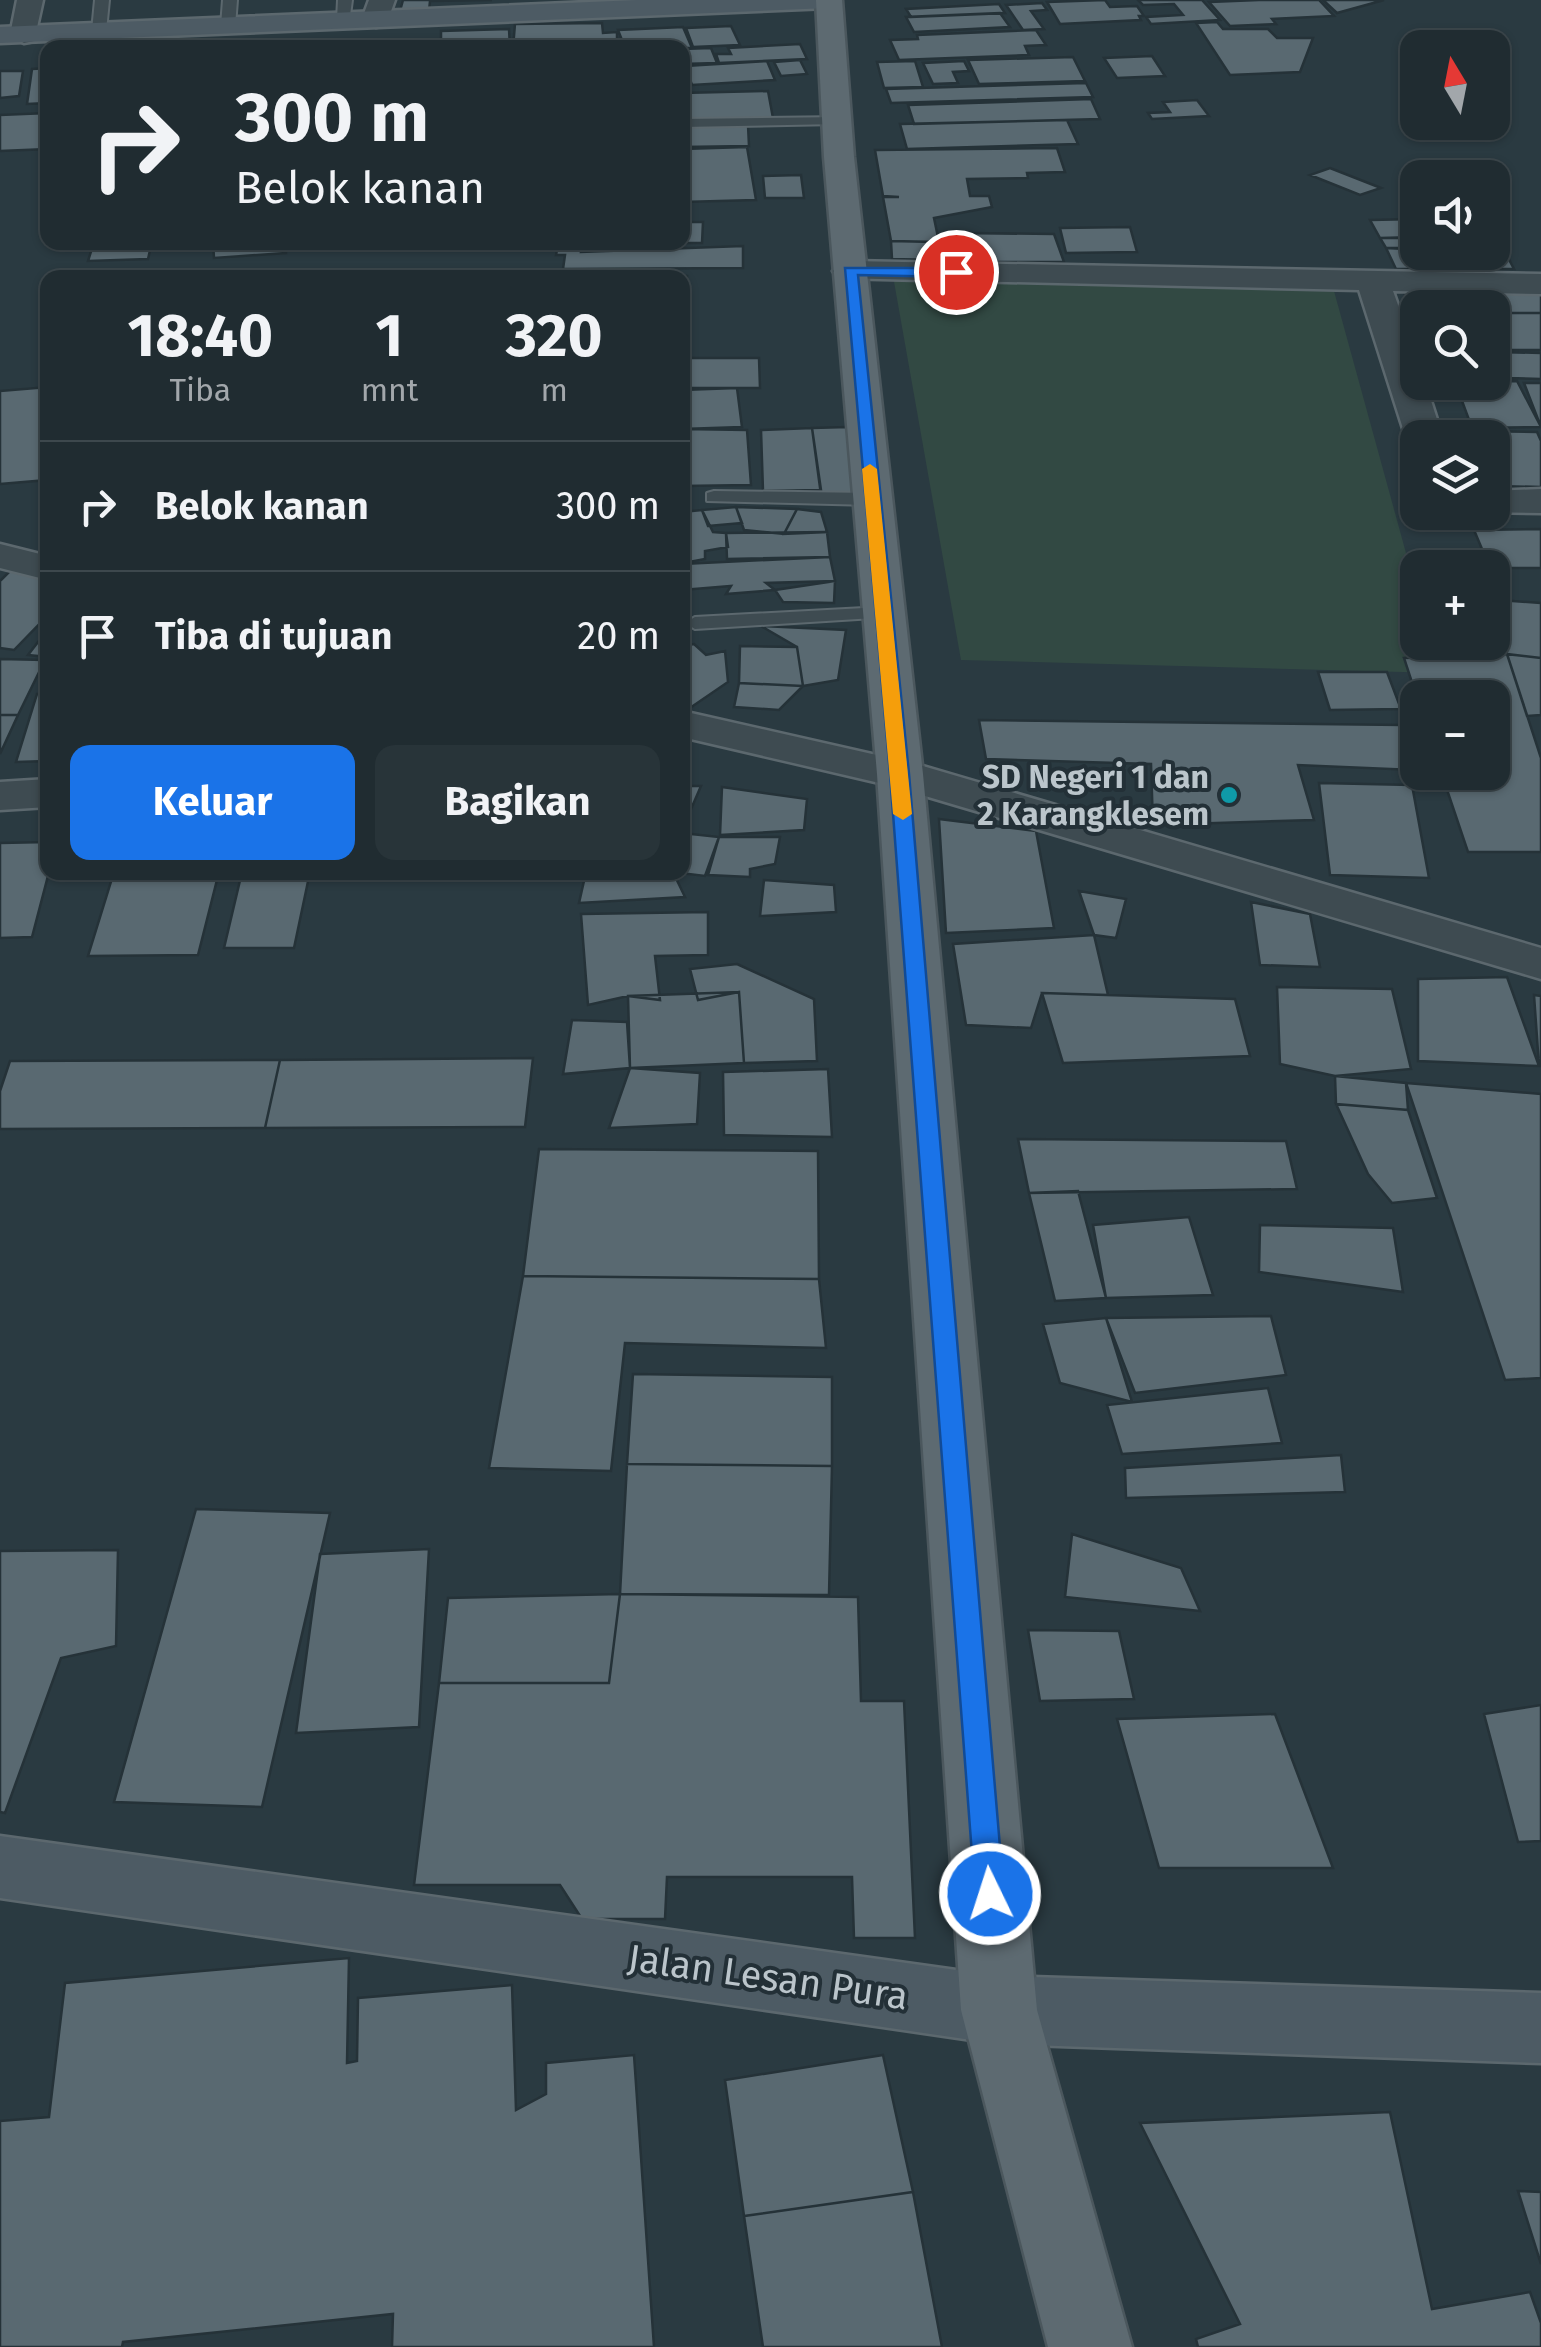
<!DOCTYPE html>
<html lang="id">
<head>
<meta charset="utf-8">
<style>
  :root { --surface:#202c31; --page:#283439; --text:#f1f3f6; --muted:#a2a7ab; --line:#3d484d; --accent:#1a73e8 }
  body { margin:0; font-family:"Fira Sans",sans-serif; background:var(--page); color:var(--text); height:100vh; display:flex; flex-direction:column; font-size:38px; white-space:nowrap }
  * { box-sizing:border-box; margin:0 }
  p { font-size:32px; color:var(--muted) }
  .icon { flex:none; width:55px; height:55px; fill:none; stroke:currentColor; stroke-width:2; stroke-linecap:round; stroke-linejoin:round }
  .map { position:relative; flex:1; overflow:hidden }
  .side { position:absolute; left:40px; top:270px; width:650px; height:610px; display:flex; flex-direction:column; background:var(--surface); border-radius:20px; box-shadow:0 2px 8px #0004,0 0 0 2px var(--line) }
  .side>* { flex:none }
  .banner { position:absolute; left:40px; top:40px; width:650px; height:210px; border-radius:20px; box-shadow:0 2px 8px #0004,0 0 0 2px var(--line); background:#202c31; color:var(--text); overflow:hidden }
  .needle { width:65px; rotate:350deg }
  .fabs { position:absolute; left:1400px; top:30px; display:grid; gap:20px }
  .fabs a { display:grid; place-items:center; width:110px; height:110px; border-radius:20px; background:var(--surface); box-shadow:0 2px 8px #0004,0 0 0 2px var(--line); font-size:50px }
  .pin { position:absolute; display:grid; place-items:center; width:85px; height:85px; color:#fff; margin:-42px; border:5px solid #fff; border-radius:50%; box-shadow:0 2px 10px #0007 }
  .me { position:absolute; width:110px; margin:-55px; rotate:356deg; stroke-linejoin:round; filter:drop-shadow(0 0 8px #0008) }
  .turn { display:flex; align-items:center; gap:35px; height:210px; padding:0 30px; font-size:45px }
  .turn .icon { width:130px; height:130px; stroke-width:2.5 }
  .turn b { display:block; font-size:70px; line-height:85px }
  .eta { display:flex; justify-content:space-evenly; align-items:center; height:170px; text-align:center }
  .eta b { font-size:60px; font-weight:700; line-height:70px }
  .primary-button { display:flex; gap:20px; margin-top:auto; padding:20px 30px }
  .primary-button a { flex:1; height:115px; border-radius:20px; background:var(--accent); color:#fff; font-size:40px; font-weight:700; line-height:115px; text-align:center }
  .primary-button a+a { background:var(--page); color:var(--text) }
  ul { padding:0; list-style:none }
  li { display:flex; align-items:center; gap:30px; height:130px; padding:0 30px; border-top:2px solid var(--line) }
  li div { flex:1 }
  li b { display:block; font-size:38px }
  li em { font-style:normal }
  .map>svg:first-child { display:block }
  .green { fill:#324943 }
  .building { fill:#596971; stroke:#253238; stroke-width:2.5 }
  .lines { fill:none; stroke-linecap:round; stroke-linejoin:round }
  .lane-casing { stroke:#5c686e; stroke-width:4 }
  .street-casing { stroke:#5c686e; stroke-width:5 }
  .secondary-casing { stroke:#5c686e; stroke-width:5 }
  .primary-casing { stroke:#4b575d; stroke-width:5 }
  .lane { fill:#3e4b51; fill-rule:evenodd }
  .street { fill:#3e4b51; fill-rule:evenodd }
  .secondary { fill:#4d5b64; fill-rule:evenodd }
  .primary { fill:#5d6a71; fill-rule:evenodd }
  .route { fill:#1a73e8; stroke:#114b97; stroke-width:2.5 }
  .slow { fill:#f59e0b }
  .culture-dot { fill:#0f9aa8; stroke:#233037; stroke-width:4 }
  .labels { text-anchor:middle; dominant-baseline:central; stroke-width:8; stroke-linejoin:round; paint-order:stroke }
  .poi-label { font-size:32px; font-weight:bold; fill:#bbc5cb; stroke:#233037; text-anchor:end }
  .near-street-label { font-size:38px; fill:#bbc5cb; stroke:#233037 }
</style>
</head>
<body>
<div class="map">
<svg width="1541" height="2347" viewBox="0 0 1541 2347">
  <rect width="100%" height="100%" fill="#2a3a41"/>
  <path class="green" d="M893 276 1334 291 1417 593 1418 642 1431 643 1440 673 961 660Z"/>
  <path class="building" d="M403 0H492L430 1 429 11H400Z
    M1105 0 1110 7 1137 6 1144 16H1139L1141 20 1060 24 1047 2Z
    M1138 0H1202L1220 20 1151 24 1146 17 1183 15 1174 4 1143 5Z
    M1259 0H1319L1334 16 1272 19 1276 24 1230 26 1209 2Z
    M1323 0H1384L1337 13Z
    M1042 3 1047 10 1031 11 1044 29 1023 30 1006 5Z
    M999 4 1005 13 911 17 906 9Z
    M1000 13 1010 27 914 32 906 17Z
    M1217 22 1223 29H1268L1277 38H1313L1300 72 1230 75 1196 23Z
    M602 23 603 33 617 32V48H513L515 24Z
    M731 26 740 45 693 47 686 28Z
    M683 27 692 48H625L618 30Z
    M509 29 510 48H441V31Z
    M1036 30 1046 45 1025 46 1029 55 899 60 890 40 918 39 917 35Z
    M427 40 428 48H354V46Z
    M800 44 807 59 719 63 716 54H731L728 48Z
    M711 48 717 63 682 64V49Z
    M1152 56 1165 76 1117 78 1104 58Z
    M1073 57 1085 81 979 84 968 60Z
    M800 60 807 74 781 76 774 62Z
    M767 61 775 80 692 85 685 66Z
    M915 61 923 87 884 88 877 62Z
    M964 61 969 71 953 72 958 83 933 84 923 63Z
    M48 68V103L27 104 32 69Z
    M0 71H23L19 96 0 98Z
    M1086 83 1093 97 891 103 886 89Z
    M768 91 773 118 682 120V93Z
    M1091 99 1100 119 914 124 908 105Z
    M1197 100 1209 116 1152 119 1148 113 1170 112 1163 102Z
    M48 113V149L0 151V115Z
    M1067 120 1078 144 907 149 900 124Z
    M748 125 749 146 682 147V126Z
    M747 147 756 200 682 202V149Z
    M1057 148 1065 172 1027 173 1028 178 967 179 970 196H989L992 207 934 218 939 242 891 241 883 197H899L883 196 875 150Z
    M1330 168 1381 188 1360 195 1310 175Z
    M801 175 804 198H765L763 176Z
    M1418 219V237L1380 238 1370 220Z
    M682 222H703L702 243H594L682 242Z
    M1130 227 1137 252 1066 253 1060 228Z
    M958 233 1054 234 1064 262H963Z
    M1380 238H1418V248H1386Z
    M891 241 935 242 936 260 892 259Z
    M94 242H152L148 259 88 261Z
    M213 242H286V253L214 258Z
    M582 244 581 252 743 246V268L563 269 565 255H556L558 245Z
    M1386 248 1465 252 1472 269H1396Z
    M1492 248H1503L1514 269H1472L1465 252H1492Z
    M324 272 551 274 550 278H321Z
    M558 275 687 276 682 330V278Z
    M1402 286 1541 289V313H1492V308H1418V312H1411Z
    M1492 313H1541V350H1500L1492 334Z
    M1492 334 1509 378 1517 381 1492 380Z
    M1498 352 1541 353V379L1509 378Z
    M682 358H759L760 388H682Z
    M1517 381 1541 427 1472 428 1455 382Z
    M1524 383H1541V427Z
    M48 387 47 480 0 484V391Z
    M737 388 742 427 682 429V407H687L682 390Z
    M848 427 858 495H821L812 428Z
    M812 428 821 490 763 491 761 430Z
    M682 429 747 430 751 485 682 486Z
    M1474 431 1537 432 1541 441V487L1496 486 1492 438H1477Z
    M736 507 797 509 784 534 744 530Z
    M736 507 742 523 708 526 702 510Z
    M797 509 821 512 827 532 784 534Z
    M702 510 713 532 726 533 728 547 705 551V559L684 563 682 512Z
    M1541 529V568H1490L1474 530Z
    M827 532 830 557 727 559 726 533Z
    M830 557 835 581 766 583 775 590 726 594 731 586 682 590V564Z
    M10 571 48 576V615L14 650 0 648V581Z
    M835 581 834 603 783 602 775 590Z
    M1499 600 1541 603V658L1507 654Z
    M761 626 846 630 838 680 803 686 797 647Z
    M48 629V657L28 655Z
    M694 644 706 655 725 651 728 682 687 710 682 709V646Z
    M740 646 797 647 803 686 739 683Z
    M1507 654 1541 758V852H1468L1441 772H1492V698H1418V701L1404 658Z
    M1507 654 1541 658V715L1527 716Z
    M0 659 45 660 18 715H0Z
    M1318 672H1387L1401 709 1330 710Z
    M739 683 803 686 779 710 734 707Z
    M37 694H48V761L16 762Z
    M0 715H18L0 754Z
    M979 720 1403 725 1414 770 1298 765 1314 820 1153 825 1151 764 986 759Z
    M1319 783 1412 785 1429 878 1330 875Z
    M682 786H701L682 830Z
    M722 787 807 799 804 830 720 835Z
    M939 819 1036 831 1054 928 946 933Z
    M682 833 719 837 705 876 672 872H682Z
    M719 837H780L775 864 750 869V877L708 875Z
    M48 842 49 872 32 937 0 938V843Z
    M114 872H219L198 955 88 956Z
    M242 872H310L294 948H224Z
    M338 872H468L469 873 337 878Z
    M586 872H673L685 897 579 903Z
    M764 880 834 885 836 912 760 916Z
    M1079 891 1126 899 1116 938 1094 935Z
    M1251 902 1310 914 1320 967 1260 965Z
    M708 912V955L655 956 660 1000 628 996 588 1005 581 914Z
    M1094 935 1108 995 1042 993 1031 1028 966 1025 953 944Z
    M737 964 814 999 817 1061 744 1063 739 992 698 1000 690 969Z
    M1507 977 1539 1066 1418 1061V979Z
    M1277 987 1392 989 1411 1069 1335 1076 1280 1064Z
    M739 992 744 1063 630 1068 628 996Z
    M1042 993 1235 999 1250 1056 1063 1063Z
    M1534 995 1541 996V1066H1539Z
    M572 1020 627 1022 630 1068 563 1074Z
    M533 1058 525 1127 265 1128 280 1060Z
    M280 1060 265 1128 0 1129V1091L10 1061Z
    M630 1068 700 1073 697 1124 609 1128Z
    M828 1069 832 1137 724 1135 723 1072Z
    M1335 1076 1406 1083 1408 1110 1336 1104Z
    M1406 1083 1541 1094V1378L1505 1380Z
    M1336 1104 1408 1110 1437 1198 1392 1203 1368 1174Z
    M1018 1139 1286 1141 1297 1189 1029 1193Z
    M539 1149 818 1151 819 1279 523 1276Z
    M1078 1191 1106 1298 1055 1301 1029 1193Z
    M1189 1217 1213 1295 1106 1298 1093 1225Z
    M1260 1225 1393 1228 1403 1292 1259 1272Z
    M523 1276 819 1279 826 1348 625 1343 611 1471 489 1468Z
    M1271 1316 1286 1375 1135 1393 1106 1318Z
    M1106 1318 1132 1402 1060 1383 1043 1324Z
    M633 1374 832 1377V1466L627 1464Z
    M1268 1388 1282 1443 1122 1454 1107 1405Z
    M1341 1455 1345 1492 1126 1498 1125 1468Z
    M627 1464 832 1466 829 1595 620 1594Z
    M196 1509 330 1513 262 1807 114 1802Z
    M1072 1534 1181 1568 1200 1611 1065 1597Z
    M429 1549 419 1727 296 1733 320 1554Z
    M118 1550 116 1646 61 1658 5 1813 0 1812V1551Z
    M620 1594 858 1597 861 1701H904L915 1938H854L852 1877H667L665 1919H582L560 1885H414L439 1683H609Z
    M620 1594 609 1683H439L448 1598Z
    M1028 1630 1119 1631 1134 1699 1040 1701Z
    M1541 1705V1841L1518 1842 1484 1714Z
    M1275 1714 1333 1868H1159L1117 1719Z
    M349 1958 347 2063 357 2061 358 1998 512 1985 516 2110 546 2094V2063L634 2055 654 2347H392L393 2314 123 2342 122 2347H0V2121L49 2117 65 1983Z
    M883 2055 913 2192 744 2216 725 2080Z
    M1390 2112 1432 2309 1530 2292 1541 2323V2347H1198L1196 2339 1240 2324 1140 2123Z
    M1518 2191 1541 2192V2264Z
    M913 2192 942 2347H763L744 2216Z"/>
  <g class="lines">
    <g class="lane-casing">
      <path id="lane" d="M95 0H109L106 31 99 35 92 31Z
        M223 0H237L235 26 228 30 221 26Z
        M338 0H352L349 23 337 20Z
        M843 117V123L838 124 682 127V119Z
        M714 491 872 493 882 499 872 505 707 501V493Z
        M883 607 890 609 893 613 890 617 695 629 685 623 695 617Z"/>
    </g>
    <g class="street-casing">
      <path id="street" d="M17 0H43L34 41 24 43 10 35Z
        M369 0H395L386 25 376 27 362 19Z
        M850 261 1541 274V294L1393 291 1418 361V382H1425L1443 438H1418V447L1406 438 1359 290 838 278 833 271 838 264Z
        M1541 489V513L1483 512H1492V491Z
        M0 544 48 556V580L0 568Z
        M682 711 916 764 1541 948V979L888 785 682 737Z
        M48 779V807L0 810V782Z"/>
    </g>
    <g class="secondary-casing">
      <path id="secondary" d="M637 0H841L828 8 0 43V27Z
        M0 1836 999 1976 1541 1993V2063L999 2044 0 1898Z"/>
    </g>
    <g class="primary-casing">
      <path id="primary" d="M816 0H842L854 157 923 774 1037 2010 1132 2347H1048L961 2010 877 774 824 157Z"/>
    </g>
    <use href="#lane" class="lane"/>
    <use href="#street" class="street"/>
    <use href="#secondary" class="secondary"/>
    <use href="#primary" class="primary"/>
  </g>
  <path class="route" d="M845 268H956L963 272 956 277 858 275 909 774 1004 1894 1000 1903 990 1907 979 1903 975 1894 890 774Z"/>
  <path class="slow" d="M870 464 877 469 912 814 903 820 893 814 862 469Z"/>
  <circle class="culture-dot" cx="1229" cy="795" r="10"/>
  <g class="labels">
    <g class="poi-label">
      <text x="1209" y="777">SD Negeri 1 dan<tspan x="1209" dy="37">2 Karangklesem</tspan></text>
    </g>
    <g class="near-street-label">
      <text transform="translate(768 1977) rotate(8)">Jalan Lesan Pura</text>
    </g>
  </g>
</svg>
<div class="fabs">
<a><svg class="needle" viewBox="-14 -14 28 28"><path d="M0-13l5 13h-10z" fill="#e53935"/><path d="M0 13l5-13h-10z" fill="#a2a7ab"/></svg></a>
<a><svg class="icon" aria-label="sound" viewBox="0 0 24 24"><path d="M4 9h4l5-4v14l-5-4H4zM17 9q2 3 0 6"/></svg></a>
<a><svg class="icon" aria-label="search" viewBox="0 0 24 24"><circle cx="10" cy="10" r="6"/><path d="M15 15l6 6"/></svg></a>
<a><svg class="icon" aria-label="layers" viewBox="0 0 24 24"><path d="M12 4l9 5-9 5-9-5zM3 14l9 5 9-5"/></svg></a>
<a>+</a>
<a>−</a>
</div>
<div class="pin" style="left:956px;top:272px;background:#d93025"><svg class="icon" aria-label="arrive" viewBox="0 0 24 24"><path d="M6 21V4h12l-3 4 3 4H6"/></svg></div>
<svg class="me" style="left:990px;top:1894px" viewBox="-20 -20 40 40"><circle r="17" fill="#1a73e8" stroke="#fff" stroke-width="3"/><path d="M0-11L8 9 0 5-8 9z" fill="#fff"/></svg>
<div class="banner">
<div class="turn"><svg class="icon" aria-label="right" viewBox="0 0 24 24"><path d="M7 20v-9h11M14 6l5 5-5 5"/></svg><div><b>300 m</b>Belok kanan</div></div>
</div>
<section class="side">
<div class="eta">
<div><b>18:40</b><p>Tiba</p></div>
<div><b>1</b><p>mnt</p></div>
<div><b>320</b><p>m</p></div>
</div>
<ul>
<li><svg class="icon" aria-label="right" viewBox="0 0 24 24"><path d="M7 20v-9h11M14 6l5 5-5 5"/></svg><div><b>Belok kanan</b></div><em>300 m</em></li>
<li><svg class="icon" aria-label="arrive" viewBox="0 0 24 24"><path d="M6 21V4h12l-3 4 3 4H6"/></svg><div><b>Tiba di tujuan</b></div><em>20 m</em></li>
</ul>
<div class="primary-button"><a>Keluar</a><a>Bagikan</a></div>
</section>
</div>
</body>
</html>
